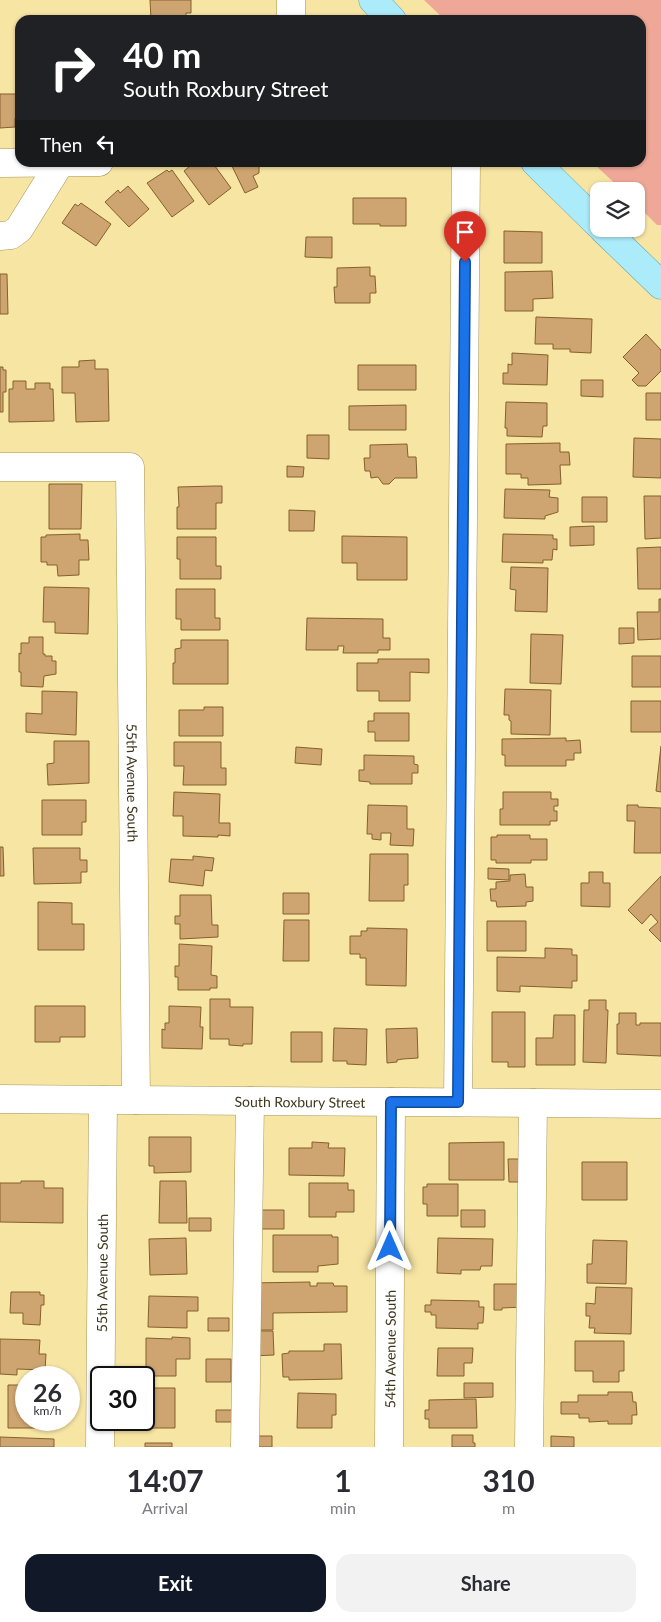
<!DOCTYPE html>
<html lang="en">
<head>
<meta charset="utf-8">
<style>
  :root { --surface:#fff; --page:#f2f2f3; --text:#2b2b33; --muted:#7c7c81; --accent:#111827 }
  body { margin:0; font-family:Lato,sans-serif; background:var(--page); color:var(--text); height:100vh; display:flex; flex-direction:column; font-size:19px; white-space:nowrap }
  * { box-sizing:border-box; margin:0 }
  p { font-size:16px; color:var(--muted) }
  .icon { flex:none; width:28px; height:28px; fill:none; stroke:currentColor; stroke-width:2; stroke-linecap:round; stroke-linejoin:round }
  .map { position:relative; height:1447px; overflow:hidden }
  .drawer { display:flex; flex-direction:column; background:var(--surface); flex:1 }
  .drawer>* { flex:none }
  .guide { position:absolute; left:15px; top:15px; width:631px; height:152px; border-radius:15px; box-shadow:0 1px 4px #0004; background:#202124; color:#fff; overflow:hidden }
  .tools { position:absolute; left:590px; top:182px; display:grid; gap:10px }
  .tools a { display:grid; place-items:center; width:55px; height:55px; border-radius:10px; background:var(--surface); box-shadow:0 1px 4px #0004; font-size:25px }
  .speed { position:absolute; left:15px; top:1366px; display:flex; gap:10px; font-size:25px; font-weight:700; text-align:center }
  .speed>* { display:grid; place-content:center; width:65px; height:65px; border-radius:50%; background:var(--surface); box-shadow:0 1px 4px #0004; line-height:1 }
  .speed small { font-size:12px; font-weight:400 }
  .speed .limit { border:2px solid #111; border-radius:8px; background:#fff; color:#111 }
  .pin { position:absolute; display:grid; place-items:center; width:42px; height:42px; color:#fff; margin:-51px -21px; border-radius:50% 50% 50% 0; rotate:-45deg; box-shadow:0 0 5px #0007 }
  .pin .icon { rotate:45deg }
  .me { position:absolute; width:55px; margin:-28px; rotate:0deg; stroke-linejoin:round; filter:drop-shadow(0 0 4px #0008) }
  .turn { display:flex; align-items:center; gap:18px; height:105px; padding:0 25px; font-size:22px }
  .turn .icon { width:65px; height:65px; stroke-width:2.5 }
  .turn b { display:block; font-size:35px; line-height:42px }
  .then { display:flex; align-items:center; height:48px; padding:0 25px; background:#0003; gap:10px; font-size:19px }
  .eta { display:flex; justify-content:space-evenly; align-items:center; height:85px; text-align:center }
  .eta b { font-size:30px; font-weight:700; line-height:35px }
  .primary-button { display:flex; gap:10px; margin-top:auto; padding:10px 25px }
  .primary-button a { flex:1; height:58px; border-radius:15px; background:var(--accent); color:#fff; font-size:20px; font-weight:700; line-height:58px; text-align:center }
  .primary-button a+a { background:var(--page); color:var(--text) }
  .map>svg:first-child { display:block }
  .green { fill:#efa897 }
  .building { fill:#cea570; stroke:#85602a }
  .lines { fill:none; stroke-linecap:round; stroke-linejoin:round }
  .minor-casing { stroke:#a89657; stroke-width:29 }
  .major-casing { stroke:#62a4a9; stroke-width:29 }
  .minor { stroke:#fff; stroke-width:28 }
  .major { stroke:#acebf9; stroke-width:28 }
  .route-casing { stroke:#114b97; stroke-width:12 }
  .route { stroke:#1a73e8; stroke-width:9 }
  .labels { text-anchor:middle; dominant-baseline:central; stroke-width:4; stroke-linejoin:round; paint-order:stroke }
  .street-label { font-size:14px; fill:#3e371d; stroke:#f7e5a4 }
</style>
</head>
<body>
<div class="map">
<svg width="661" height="1447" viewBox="0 0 661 1447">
  <rect width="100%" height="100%" fill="#f7e5a4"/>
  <path class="green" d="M424 0H661V225H657L636 204V191H623L593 163 641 162V20H445Z"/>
  <path class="building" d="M150 0H191V13H186V20H151Z
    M0 94H20V118H15V127L0 128Z
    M195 162H212L231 188 209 205 184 171Z
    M230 162H259V173L253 176 258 187 245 193Z
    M167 170 169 172 172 170 194 201 172 217 147 183Z
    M128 186 149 209 129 227 105 202 118 190 120 193Z
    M353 198H406V226H380V224H353Z
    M81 203 111 224 96 246 62 223 75 204 78 206Z
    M504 231 542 232V263H504Z
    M306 237H332V258L305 257Z
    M370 267V276H375L376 293H370V303H335L334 287H337V268Z
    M552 271 553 298 533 299V311H505V272Z
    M0 274H7L8 314H0Z
    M536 317 592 319 591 353 570 352V349H553V344H535Z
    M646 334 661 350V371L646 386H638L632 380 639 373 623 357Z
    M512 353 548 355 547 385 503 384V373H508V364L512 365Z
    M95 360V369H108L109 421 76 422 75 393H62V367H79V361Z
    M358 365H416V390H358Z
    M0 367H3V370H6V392H3V412H0Z
    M581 380H603V397L581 396Z
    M13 381H26V389H35V383H50V389H53L54 421 9 422V389H13Z
    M646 393H661V420H646Z
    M506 402 547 403V426H543L542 437 507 436V428H505Z
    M406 405V430H349V406Z
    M307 435H329V459L307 458Z
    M634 438 661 439V478L633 477Z
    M560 443V452H569L570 465H560L561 484 528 485V478H521V474H506V444Z
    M407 444 408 457H416L417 478H395L389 484H383L378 477 371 478 370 471H365L364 458H370V445Z
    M287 466 304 467 303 477H287Z
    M49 484H82L81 529H49Z
    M214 486H222V503H216V529H177V507H179L178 487Z
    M505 489 550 490 549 497 558 498V512L545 516V519L504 518Z
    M644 496H661V538L645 539Z
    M582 497H607V522H582Z
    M289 510 315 511 314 531H289Z
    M594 526V545L570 546V527Z
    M80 534V540H88L89 560H79V575L58 576 57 565H47V562H41V537H46V535Z
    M503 534 553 535V539H557V550L553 549 552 560H543V563L502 562Z
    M342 536 407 537V580H357V563H342Z
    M177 537H216V566H221V579H180V559H177Z
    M661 547V589H638L637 548Z
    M511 567 548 568 547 612 515 611 516 590 510 589Z
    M44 587 89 588 88 634 55 633V622H43Z
    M176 589H215V618H220V630H181V619H176Z
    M659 599H661V639L638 640 637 612H659Z
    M307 618 383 619V638H390V650H378V653H343L344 646H338V650H306Z
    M619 628H634V643L619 644Z
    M531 634 563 635 561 684 530 683Z
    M29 637H43V654H45V656H52V661H56V674L44 676 43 687 21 686V672H19V653L21 654V643H29Z
    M181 640H228V684H173V663H175V649L181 648Z
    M632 656H661V687H632Z
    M378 659H429V673L410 672V701H379V691H357V663H378Z
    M505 689 551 690 550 735 511 734V721L509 720V715H504Z
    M42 691 77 692 76 735 26 732V713L42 714Z
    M631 701H661V732H631Z
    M204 707H223V736H179V710H204Z
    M374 713H409V741H375V732H368V721H374Z
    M566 738V741L580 740 581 753H574V760H566V766H505V755H502V739Z
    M54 741H89V783L48 785 47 764 54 763Z
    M174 742H221V768H226V785H183L184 766H174Z
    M661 746V792L656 791Z
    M296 747 322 749 321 765 295 763Z
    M364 755 414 756V764L418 765V773H412V784H370V782L359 781V770H364Z
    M174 792 220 794 219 823H230V836L218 835V837L183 836V816H173Z
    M503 792H551V799H558V806H554V811H557V821H550V825H500V809H503Z
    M42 800H86V822H82V835H42Z
    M368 805 407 806V829H414L413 846 390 845 391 833H381V840L372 839V834H367Z
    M627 805H638V807L661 808V853H634L635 821H627Z
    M497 835H530V839H547V860H531V863H496V860H491V837H497Z
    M0 847H3L4 876H0Z
    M33 848H80V860H87V872H81V883L34 884Z
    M370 854H408V885H404V901H369Z
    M193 856 214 858 212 871 205 870 203 886 169 882 171 859 193 860Z
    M488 868 509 869V880L488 879Z
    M589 872H603V883H610V907L581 906V883H589Z
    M525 874 526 887H533V901L526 902V906L497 907 496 901H491L490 889H496V882L510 881V875Z
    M661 876V942L649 930 658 922 651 914 642 924 628 910Z
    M283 893H309V914H283Z
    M180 895H211L212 925H218V937L180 939V924H175V916H180Z
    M38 902 72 903V924H84V950H38Z
    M284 920H309V961H283Z
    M487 921H526V951H487Z
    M367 928 407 929 406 986 366 985V958H360V954H350V936H361V931H367Z
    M179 944 212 946 211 975 217 976V988H210V990H178V977H175V966H179Z
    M545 948 572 949V955H577V981H572V988L520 986V992L497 991V957L545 958Z
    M210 999H230V1007H253L252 1044H243V1046L229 1045V1039H210Z
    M589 1000H606V1010H608L606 1063 583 1062 584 1010H589Z
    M35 1006H85V1037H60V1042H35Z
    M169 1006 201 1007 200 1027H203L202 1049 162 1048V1029L165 1030V1023H169Z
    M492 1012H525V1067H508V1062H492Z
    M619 1013H636V1025H640V1023H661V1056L617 1054V1024H619Z
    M554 1015H575V1065H536V1038H553Z
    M334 1028 367 1029 366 1065 347 1064V1061H333Z
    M417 1028 418 1058 403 1059 397 1060V1062L387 1063 386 1029Z
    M291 1032H322V1062H291Z
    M149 1137H191V1172L154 1173V1166H149Z
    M312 1142 329 1143 328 1148H345L344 1176 289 1175V1148H312Z
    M504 1142V1180H449V1143Z
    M508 1159H520V1182H509Z
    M582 1162H627V1200H582Z
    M21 1181H44V1188H63V1223L0 1222V1183H21Z
    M160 1181H186L187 1223H159Z
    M309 1183H348V1190H354V1212H336V1217H309Z
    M427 1184H458V1216H427V1204H423V1187H427Z
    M255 1210H284V1229H255Z
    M461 1210H485V1227H461Z
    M189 1218H211V1231H189Z
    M273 1235H332V1237H338V1264L318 1266V1272H273Z
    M186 1238 187 1274 150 1275 149 1239Z
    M438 1238 493 1239 492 1266H481L480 1270H461V1274L437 1273Z
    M593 1240 627 1241 626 1284 587 1283V1264H592Z
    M310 1282V1286H317V1283H333L334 1286H347V1312L273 1313V1330H252L251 1283Z
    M494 1284H523V1307L502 1308V1310H494Z
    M596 1287 632 1288 631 1334 594 1333 595 1328H589L590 1316H586V1303L595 1304Z
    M11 1292H40V1295H44V1305H41L40 1325 23 1324V1313H10Z
    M149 1296 198 1297V1311H187V1328L148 1327Z
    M431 1300 479 1301V1307H484L483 1323H478V1329L436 1328V1315H431V1312H425V1305H431Z
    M208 1318H229V1331H208Z
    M252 1331H273L274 1355 253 1356Z
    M172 1337 190 1338V1359H176V1376H146V1338L172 1339Z
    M0 1339 40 1340 39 1354H46L45 1370 17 1369V1375L0 1374Z
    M575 1341H624V1371H619V1382H593V1371H575Z
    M324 1344H341L342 1379 289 1380V1377H283L282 1354 289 1353V1351H324Z
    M438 1348H473L472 1363H464V1376H437Z
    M206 1359H231V1382H206Z
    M464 1383H493V1397L464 1398Z
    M8 1385H26V1420H48V1428H8Z
    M144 1388H175V1428H144Z
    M608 1392H632L633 1402H636L637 1415H632V1424H608V1421L589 1422V1418H579V1414H561V1402H578V1395H608Z
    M298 1393 336 1394V1415H332V1428H297Z
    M476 1399 477 1428H429V1419H425V1410H429V1400Z
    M216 1410H233V1422H216Z
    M452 1435H473V1443H475V1447H452Z
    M249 1436H272V1447H250Z
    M551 1436 574 1437V1447H551Z
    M0 1437 54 1439V1447H0Z
    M145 1443H172V1447H145Z"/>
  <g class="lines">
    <g class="minor-casing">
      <g id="minor">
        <path d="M291 20V0"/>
        <path d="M0 163 99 162"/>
        <path d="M0 236 11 235 19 229 60 163"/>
        <path id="s1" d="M0 467H130L136 1100"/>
        <path id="s2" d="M0 1099 661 1104"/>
        <path d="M458 1102 466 162"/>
        <path id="s3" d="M100 1447 103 1100"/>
        <path d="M245 1447 250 1101"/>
        <path id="s4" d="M389 1447 391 1102"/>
        <path d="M529 1447 533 1103"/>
      </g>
    </g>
    <g class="major-casing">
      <path id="major" d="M373 0 392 20
        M535 162 599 225
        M603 229 661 285"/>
    </g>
    <use href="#minor" class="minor"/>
    <use href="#major" class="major"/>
  </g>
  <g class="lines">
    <g class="route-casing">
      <path id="route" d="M390 1247 391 1102H458L465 262"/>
    </g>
    <use href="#route" class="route"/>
  </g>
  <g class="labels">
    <g class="street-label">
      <text stroke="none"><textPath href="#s1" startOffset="446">55th Avenue South</textPath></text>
      <text stroke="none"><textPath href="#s2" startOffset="300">South Roxbury Street</textPath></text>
      <text stroke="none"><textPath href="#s3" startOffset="174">55th Avenue South</textPath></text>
      <text stroke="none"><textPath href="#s4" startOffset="98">54th Avenue South</textPath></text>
    </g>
  </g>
</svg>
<div class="tools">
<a><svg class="icon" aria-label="layers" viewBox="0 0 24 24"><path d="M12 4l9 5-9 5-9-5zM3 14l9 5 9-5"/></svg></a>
</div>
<div class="speed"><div>26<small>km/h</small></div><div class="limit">30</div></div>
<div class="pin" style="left:465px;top:262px;background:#d93025"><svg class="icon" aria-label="arrive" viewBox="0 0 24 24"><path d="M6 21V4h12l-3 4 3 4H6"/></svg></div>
<svg class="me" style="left:390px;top:1247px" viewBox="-20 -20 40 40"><path d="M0-17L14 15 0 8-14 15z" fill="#1a73e8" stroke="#fff" stroke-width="4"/></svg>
<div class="guide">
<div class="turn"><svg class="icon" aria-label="right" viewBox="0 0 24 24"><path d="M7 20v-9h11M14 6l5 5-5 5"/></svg><div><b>40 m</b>South Roxbury Street</div></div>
<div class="then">Then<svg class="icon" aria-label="left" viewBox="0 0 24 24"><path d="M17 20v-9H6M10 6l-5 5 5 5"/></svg></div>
</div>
</div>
<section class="drawer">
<div class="eta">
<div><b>14:07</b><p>Arrival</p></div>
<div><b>1</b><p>min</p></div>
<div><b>310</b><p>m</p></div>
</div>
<div class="primary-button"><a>Exit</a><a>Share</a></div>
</section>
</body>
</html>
